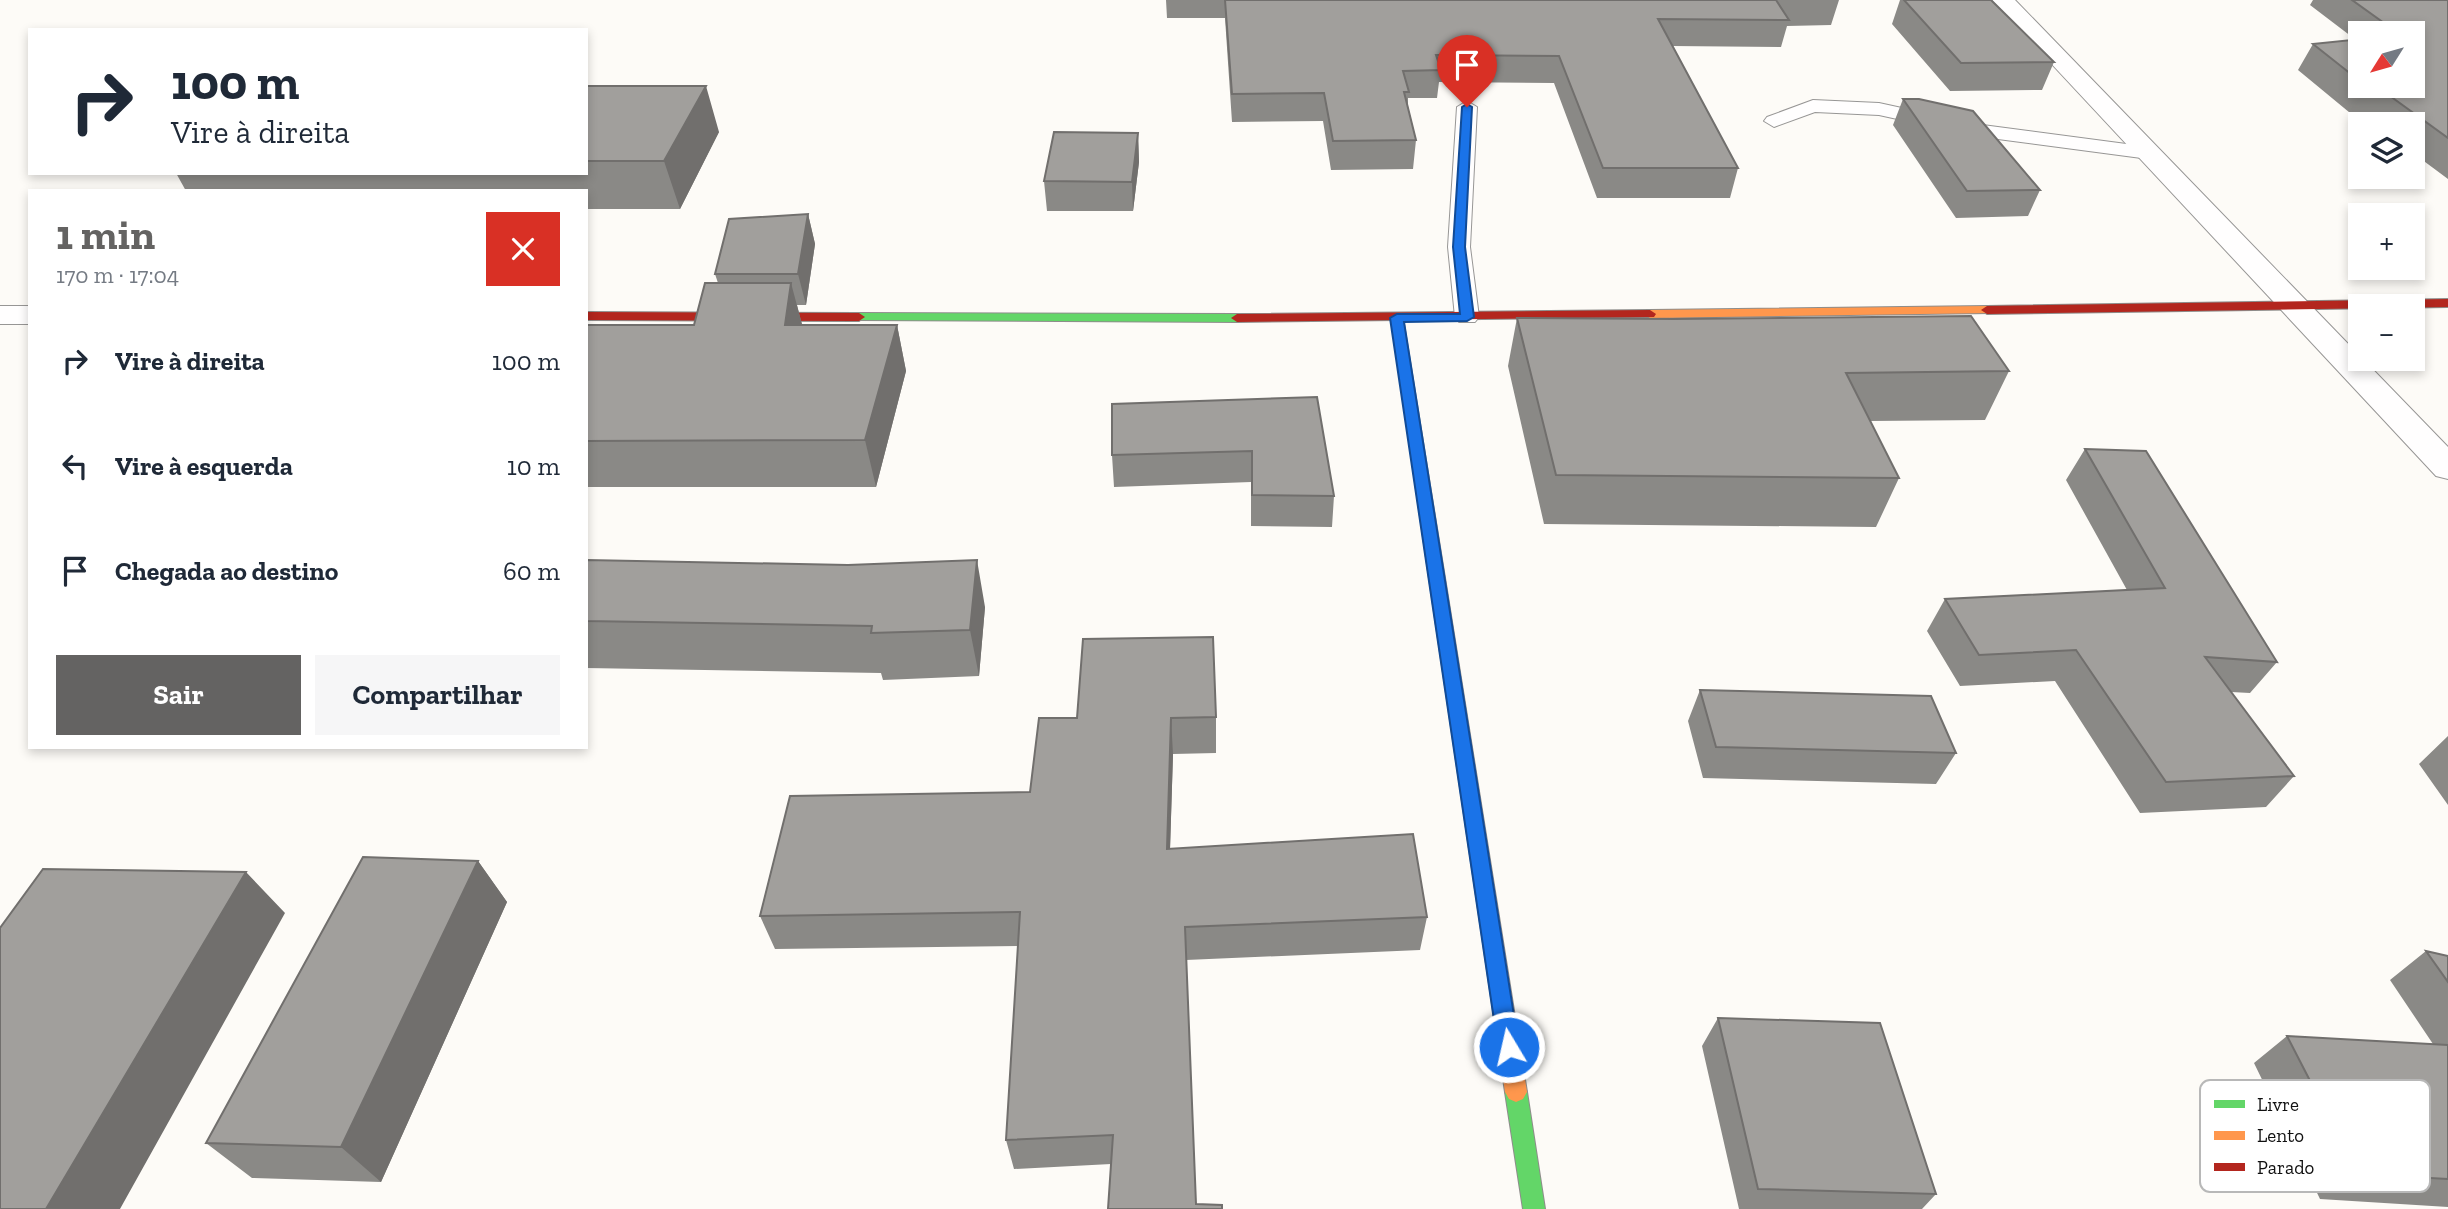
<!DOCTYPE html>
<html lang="pt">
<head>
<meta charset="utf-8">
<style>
  :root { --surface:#fff; --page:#f6f6f7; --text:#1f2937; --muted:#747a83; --accent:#646362 }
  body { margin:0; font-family:"Zilla Slab",serif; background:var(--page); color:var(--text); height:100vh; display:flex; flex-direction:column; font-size:26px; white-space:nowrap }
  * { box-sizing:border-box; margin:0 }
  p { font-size:23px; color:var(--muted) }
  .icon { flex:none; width:38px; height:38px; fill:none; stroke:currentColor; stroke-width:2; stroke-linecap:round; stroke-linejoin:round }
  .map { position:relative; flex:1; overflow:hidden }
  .sheet { position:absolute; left:28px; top:189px; width:560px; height:560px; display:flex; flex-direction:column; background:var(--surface); border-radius:0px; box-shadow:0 4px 10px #0003 }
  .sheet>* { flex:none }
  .banner { position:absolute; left:28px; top:28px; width:560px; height:147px; border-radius:0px; box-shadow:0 4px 10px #0003; background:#fff; color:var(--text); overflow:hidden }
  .needle { width:46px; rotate:233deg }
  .controls { position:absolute; left:2348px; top:21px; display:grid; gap:14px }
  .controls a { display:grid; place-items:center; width:77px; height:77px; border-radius:0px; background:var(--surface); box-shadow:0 4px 10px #0003; font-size:35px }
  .pin { position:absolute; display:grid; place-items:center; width:60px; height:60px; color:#fff; margin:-72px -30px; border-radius:50% 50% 50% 0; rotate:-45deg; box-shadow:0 0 7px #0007 }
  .pin .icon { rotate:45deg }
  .me { position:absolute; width:77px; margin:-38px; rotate:351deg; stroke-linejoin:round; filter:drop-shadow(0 0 5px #0008) }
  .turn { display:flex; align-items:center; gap:24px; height:147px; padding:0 28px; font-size:32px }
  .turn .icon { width:91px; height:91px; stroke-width:2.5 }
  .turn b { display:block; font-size:49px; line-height:60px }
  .round { display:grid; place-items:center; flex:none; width:74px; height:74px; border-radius:0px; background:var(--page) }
  .summary { display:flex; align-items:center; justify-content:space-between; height:119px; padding:0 28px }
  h1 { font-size:42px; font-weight:700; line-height:52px; color:var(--accent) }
  .button { display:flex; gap:14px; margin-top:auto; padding:14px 28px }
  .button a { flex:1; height:80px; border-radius:0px; background:var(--accent); color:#fff; font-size:28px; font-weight:700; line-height:80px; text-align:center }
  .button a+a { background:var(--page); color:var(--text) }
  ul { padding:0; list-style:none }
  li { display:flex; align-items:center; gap:21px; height:105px; padding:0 28px }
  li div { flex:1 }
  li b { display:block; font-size:26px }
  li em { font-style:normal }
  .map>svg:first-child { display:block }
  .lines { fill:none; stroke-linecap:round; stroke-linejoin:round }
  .lane-casing { stroke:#979695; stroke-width:2 }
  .street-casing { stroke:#979695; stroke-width:2 }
  .fast-casing { stroke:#8e8d8b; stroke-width:2 }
  .slow-casing { stroke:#8e8d8b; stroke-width:2 }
  .jam-casing { stroke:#8e8d8b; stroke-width:2 }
  .lane { fill:#fffefe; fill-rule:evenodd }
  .street { fill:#fffefe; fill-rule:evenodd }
  .fast { fill:#63d668; fill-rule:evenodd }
  .slow { fill:#ff974d; fill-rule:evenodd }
  .jam { fill:#b3261e; fill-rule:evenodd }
  .wall { fill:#8a8986; fill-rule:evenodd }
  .shaded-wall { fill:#716f6d }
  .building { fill:#a19f9c; stroke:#716f6d; stroke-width:2 }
  .route { fill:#1a73e8; stroke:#114b97; stroke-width:2 }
  .key { fill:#fff; stroke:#b8b8b8; stroke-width:2 }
  .key-label { font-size:19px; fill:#111 }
</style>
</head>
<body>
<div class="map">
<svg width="2448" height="1209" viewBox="0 0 2448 1209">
  <rect width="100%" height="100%" fill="#fdfbf7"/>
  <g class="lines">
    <g class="lane-casing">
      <path id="lane" d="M1813 100 1879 103 1975 124 2149 147 2156 149 2159 153 2156 157 2149 159 1975 136 1879 115 1815 112 1774 127 1764 121 1767 117Z
        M1467 101 1477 107 1470 247 1479 317 1475 322H1459L1455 317 1448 247 1457 107Z"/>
    </g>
    <g class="street-casing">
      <path id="street" d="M1992 0H2015L2448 447V479L2436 476Z
        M0 306H30V324H0Z"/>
    </g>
    <g class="fast-casing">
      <path id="fast" d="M859 313 1237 314 1243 318 1237 322 855 320V314Z
        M1397 314 1403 318 1445 578 1437 583 1429 578 1391 318Z
        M1516 1082 1523 1085 1527 1092 1545 1209H1523L1505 1092 1509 1085Z"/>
    </g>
    <g class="slow-casing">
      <path id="slow" d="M1987 306 1991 307V313L1650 318 1644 314 1650 310Z
        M1437 573 1445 578 1527 1092 1523 1099 1516 1102 1509 1099 1505 1092 1429 578Z"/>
    </g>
    <g class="jam-casing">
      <path id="jam" d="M2448 299V307L1987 314 1981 310 1987 306Z
        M1650 310 1656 314 1654 317 1237 322 1231 318 1237 314Z
        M586 312 859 313 865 317 859 321 586 320Z"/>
    </g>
    <use href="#lane" class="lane"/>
    <use href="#street" class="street"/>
    <use href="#fast" class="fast"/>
    <use href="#slow" class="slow"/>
    <use href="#jam" class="jam"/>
  </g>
  <path class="wall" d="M1166 0H1839L1831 25 1787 26 1781 47 1672 46 1738 168 1730 198H1597L1554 83 1439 82 1437 98H1408V106L1416 140 1413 169 1331 170 1323 121 1232 122 1225 18H1167Z
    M1900 0H1991L2054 62 2042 90 1950 91 1892 24Z
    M2313 0H2448V179L2413 153V124H2375L2373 123 2361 122 2298 70 2313 44 2356 40 2310 5ZM2361 33H2413V86H2361Z
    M586 86 719 132 680 209H586V191H186L176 173H586Z
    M1903 99 2040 190 2028 216 1956 218 1893 125Z
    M1138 133 1139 162 1133 211H1047L1044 181Z
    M808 214 815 244 806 305H797L802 325H897L906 371 876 487H586V325H694L718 283 715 274Z
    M1517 318 2009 371 1985 420 1870 421 1899 478 1876 527 1544 524 1508 366Z
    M1317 397 1334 496 1332 527 1251 526V482L1114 487 1112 455Z
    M2085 449 2277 662 2250 693 2231 692 2294 776 2266 807 2140 813 2055 681 1960 686 1927 631 1945 599 2127 590 2066 480Z
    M586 560 985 607 979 676 883 680 881 673 586 668Z
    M1700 690 1956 753 1936 784 1703 778 1688 721Z
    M1216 717V753L1173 754 1170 848 1427 917 1420 950 1186 960 1108 1209 1111 1164 1014 1169 1006 1140 1018 946 775 949 760 916 1030 792 1039 718Z
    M2448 736V805L2419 764Z
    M478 861 507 902 381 1182 252 1178 206 1143Z
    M2426 951 2448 956V1207L2320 1199 2254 1063 2287 1036 2433 1044 2390 980Z
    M1718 1018 1936 1194 1922 1209H1739L1702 1046Z"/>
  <path class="shaded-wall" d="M706 86 719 132 680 209 664 161Z
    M1138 133 1139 162 1133 211 1132 182Z
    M808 214 815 244 806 305 798 274Z
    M791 283 803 328 785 325Z
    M897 325 906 371 876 487 865 440Z
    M977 560 985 607 979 676 970 630Z
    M1171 718 1173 754 1169 883 1167 849Z
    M478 861 507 902 381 1182 341 1147Z
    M246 872 285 913 120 1209H46Z"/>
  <path class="building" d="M1225 0H1776L1789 20 1658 19 1738 168H1603L1559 56 1436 55 1441 70 1403 71 1409 92H1404L1416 140 1333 141 1324 93 1232 94Z
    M1904 0H1991L2054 62 1961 63Z
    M2352 0H2448V138L2390 96H2378L2366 86H2413V33H2398Z
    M2361 39V82L2313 44Z
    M586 86H706L664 161H586Z
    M1903 99H1919L1973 111 2040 190 1967 191Z
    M1054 132 1138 133 1132 182 1044 181Z
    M808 214 798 274H715L729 219Z
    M705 283H791L785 325H897L865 440 586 441V325H694Z
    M1971 316 2009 371 1846 373 1899 478 1556 475 1517 318 1673 319Z
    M1317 397 1334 496 1252 495V451L1112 455V404Z
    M2085 449 2146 451 2277 662 2205 657 2294 776 2166 782 2076 650 1979 655 1945 599 2165 588Z
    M586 560 848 565 977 560 970 630 871 633 872 626 586 621Z
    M1213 637 1216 717 1171 718 1167 849 1413 834 1427 917 1185 927 1196 1204 1222 1205V1209H1108L1113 1135 1006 1140 1020 912 760 916 790 796 1030 792 1039 718H1077L1083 639Z
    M1700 690 1931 696 1956 753 1716 747Z
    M363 857 478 861 341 1147 206 1143Z
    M43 869 246 872 46 1209H0V928Z
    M2426 951 2448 956V982Z
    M1718 1018 1880 1023 1936 1194 1758 1189Z
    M2287 1036 2448 1045V1179L2358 1174Z"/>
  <path class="route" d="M1467 104 1472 107 1465 247 1474 317 1467 321 1404 322 1519 1047 1516 1054 1509 1057 1501 1054 1498 1047 1390 318 1397 314H1460L1453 247 1462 107Z"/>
  <rect x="2200" y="1080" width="230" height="112" rx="10" class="key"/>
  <rect x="2214" y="1100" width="31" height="8" fill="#63d668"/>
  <rect x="2214" y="1131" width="31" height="9" fill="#ff974d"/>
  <rect x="2214" y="1163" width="31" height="8" fill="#b3261e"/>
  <g class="key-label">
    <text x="2257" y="1111">Livre</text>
    <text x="2257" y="1142">Lento</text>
    <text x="2257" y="1174">Parado</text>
  </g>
</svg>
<div class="controls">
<a><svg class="needle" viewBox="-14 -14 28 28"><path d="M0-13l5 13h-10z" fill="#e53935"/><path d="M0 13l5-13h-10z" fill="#747a83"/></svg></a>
<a><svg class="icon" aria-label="layers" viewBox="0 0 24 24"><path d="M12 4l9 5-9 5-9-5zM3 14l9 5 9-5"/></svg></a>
<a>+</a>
<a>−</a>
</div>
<div class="pin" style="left:1467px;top:107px;background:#d93025"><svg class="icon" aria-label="arrive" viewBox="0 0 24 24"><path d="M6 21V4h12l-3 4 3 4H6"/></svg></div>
<svg class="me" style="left:1509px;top:1047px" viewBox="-20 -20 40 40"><circle r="17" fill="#1a73e8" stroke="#fff" stroke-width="3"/><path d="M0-11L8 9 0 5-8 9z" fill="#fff"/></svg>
<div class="banner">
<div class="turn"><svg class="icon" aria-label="right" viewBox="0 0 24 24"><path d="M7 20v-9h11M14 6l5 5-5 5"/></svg><div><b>100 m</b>Vire à direita</div></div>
</div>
<section class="sheet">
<div class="summary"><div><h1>1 min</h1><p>170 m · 17:04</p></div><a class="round" style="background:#d93025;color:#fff"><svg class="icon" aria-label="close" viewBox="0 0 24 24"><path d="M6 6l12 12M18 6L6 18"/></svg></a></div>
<ul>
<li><svg class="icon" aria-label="right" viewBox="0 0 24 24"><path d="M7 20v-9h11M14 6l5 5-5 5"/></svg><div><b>Vire à direita</b></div><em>100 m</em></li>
<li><svg class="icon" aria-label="left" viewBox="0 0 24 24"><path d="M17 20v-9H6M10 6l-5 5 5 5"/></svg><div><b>Vire à esquerda</b></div><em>10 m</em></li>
<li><svg class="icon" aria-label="arrive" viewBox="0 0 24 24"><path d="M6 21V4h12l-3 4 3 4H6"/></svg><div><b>Chegada ao destino</b></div><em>60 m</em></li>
</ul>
<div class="button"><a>Sair</a><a>Compartilhar</a></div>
</section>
</div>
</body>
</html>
